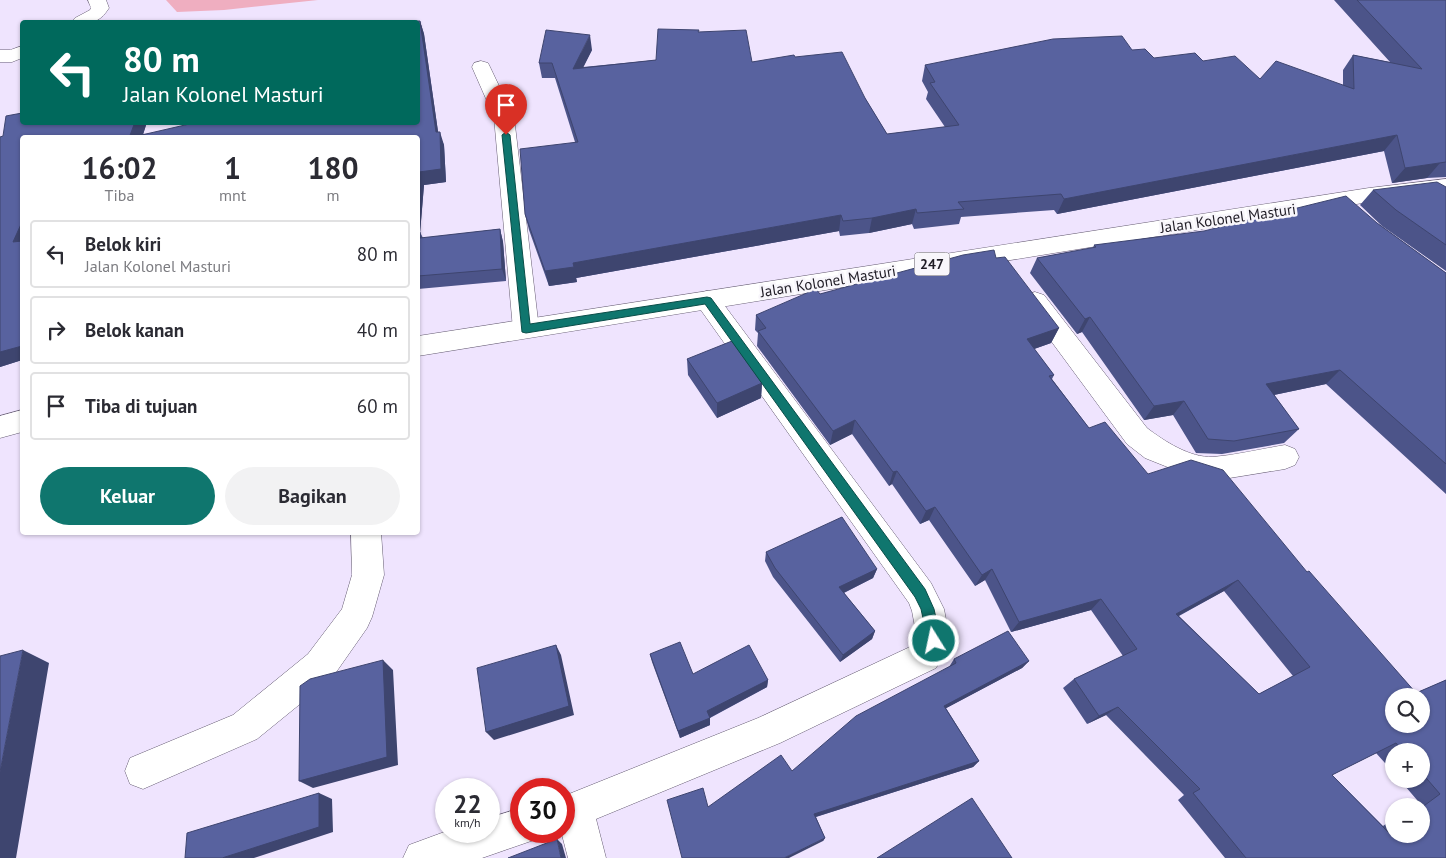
<!DOCTYPE html>
<html lang="id">
<head>
<meta charset="utf-8">
<style>
  :root { --surface:#fff; --page:#f2f2f3; --text:#2b2b33; --muted:#7c7c81; --line:#e1e1e2; --accent:#0f766e }
  body { margin:0; font-family:"PT Sans",sans-serif; background:var(--page); color:var(--text); height:100vh; display:flex; flex-direction:column; font-size:19px; white-space:nowrap }
  * { box-sizing:border-box; margin:0 }
  p { font-size:16px; color:var(--muted) }
  .icon { flex:none; width:28px; height:28px; fill:none; stroke:currentColor; stroke-width:2; stroke-linecap:round; stroke-linejoin:round }
  .map { position:relative; flex:1; overflow:hidden }
  .drawer { position:absolute; left:20px; top:135px; width:400px; height:400px; display:flex; flex-direction:column; background:var(--surface); border-radius:5px; box-shadow:0 1px 4px #0004 }
  .drawer>* { flex:none }
  .guide { position:absolute; left:20px; top:20px; width:400px; height:105px; border-radius:5px; box-shadow:0 1px 4px #0004; background:#00695c; color:#fff; overflow:hidden }
  .controls { position:absolute; left:1385px; top:688px; display:grid; gap:10px }
  .controls a { display:grid; place-items:center; width:45px; height:45px; border-radius:50%; background:var(--surface); box-shadow:0 1px 4px #0004; font-size:25px }
  .speed { position:absolute; left:435px; top:778px; display:flex; gap:10px; font-size:25px; font-weight:700; text-align:center }
  .speed>* { display:grid; place-content:center; width:65px; height:65px; border-radius:50%; background:var(--surface); box-shadow:0 1px 4px #0004; line-height:1 }
  .speed small { font-size:12px; font-weight:400 }
  .speed .limit { border:8px solid #d22; background:#fff; color:#111 }
  .pin { position:absolute; display:grid; place-items:center; width:42px; height:42px; color:#fff; margin:-51px -21px; border-radius:50% 50% 50% 0; rotate:-45deg; box-shadow:0 0 5px #0007 }
  .pin .icon { rotate:45deg }
  .me { position:absolute; width:55px; margin:-28px; rotate:350deg; stroke-linejoin:round; filter:drop-shadow(0 0 4px #0008) }
  .turn { display:flex; align-items:center; gap:18px; height:105px; padding:0 20px; font-size:22px }
  .turn .icon { width:65px; height:65px; stroke-width:2.5 }
  .turn b { display:block; font-size:35px; line-height:42px }
  .eta { display:flex; justify-content:space-evenly; align-items:center; height:85px; text-align:center }
  .eta b { font-size:30px; font-weight:700; line-height:35px }
  .button { display:flex; gap:10px; margin-top:auto; padding:10px 20px }
  .button a { flex:1; height:58px; border-radius:30px; background:var(--accent); color:#fff; font-size:20px; font-weight:700; line-height:58px; text-align:center }
  .button a+a { background:var(--page); color:var(--text) }
  ul { padding:0; list-style:none }
  li { display:flex; align-items:center; gap:15px; height:68px; margin:0 10px 8px; padding:0 10px; border:2px solid var(--line); border-radius:5px }
  li div { flex:1 }
  li b { display:block; font-size:19px }
  li em { font-style:normal }
  .map>svg:first-child { display:block }
  .green { fill:#efaec0 }
  .lines { fill:none; stroke-linecap:round; stroke-linejoin:round }
  .minor-casing { stroke:#655c72; stroke-width:1 }
  .major-casing { stroke:#655c72; stroke-width:1 }
  .minor { fill:#fff; fill-rule:evenodd }
  .major { fill:#fff; fill-rule:evenodd }
  .wall { fill:#4c5489; fill-rule:evenodd }
  .shaded-wall { fill:#3e456f }
  .building { fill:#58629f; stroke:#3e456f; fill-rule:evenodd }
  .route { fill:#0f766e; stroke:#0a4d48 }
  .labels { text-anchor:middle; dominant-baseline:central; stroke-width:5; stroke-linejoin:round; paint-order:stroke }
  .shield { fill:#f8f6fb; stroke:#605d65; stroke-width:1 }
  .shield-label { font-size:14px; font-weight:bold; fill:#1f1c25 }
  .street-label { font-size:15px; fill:#1f1c25; stroke:#f8f6fb }
</style>
</head>
<body>
<div class="map">
<svg width="1446" height="858" viewBox="0 0 1446 858">
  <rect width="100%" height="100%" fill="#efe4fe"/>
  <path class="green" d="M166 0H318L224 10 177 12Z"/>
  <g class="lines">
    <g class="minor-casing">
      <path id="minor" d="M88 0H106L109 8C98 25 91 22 72 22L75 18 90 10 91 8Z
        M22 46V58L12 62H0V50H10Z
        M481 61 488 63 490 67 514 117 539 329 535 336 526 338 517 336 513 329 494 117 472 67 474 63Z
        M707 291 716 294 931 583 944 609 950 641 936 668 780 743 596 819 606 858H568L561 831H564V796L758 718 912 646 917 638 912 611 909 603 698 306 695 300 698 294Z
        M1035 292 1044 295 1147 428C1164 441 1190 458 1213 457 1237 455 1261 449 1285 445L1295 449 1299 457 1295 465 1285 469 1211 481 1190 476 1145 458 1127 444 1026 307 1023 301 1026 295Z
        M351 532H381L384 575 372 617 367 628 332 678 257 739 143 789 130 784 125 771 130 758 233 715 308 654 342 609 352 575Z
        M521 808V831H538L534 840 482 858H403L409 845 447 831H489V818Z"/>
    </g>
    <g class="major-casing">
      <path id="major" d="M1446 179V193L1369 202 418 356V336L1369 188Z
        M22 410V432L0 438V416Z"/>
    </g>
    <use href="#minor" class="minor"/>
    <use href="#major" class="major"/>
  </g>
  <path class="wall" d="M1334 0H1446V177L1427 178 1392 183 1384 151 1057 214 1054 210 961 217 959 224 914 229 912 224 869 233 840 236 839 231 576 278 577 282 549 286 529 230 525 214 575 142 555 78H542L539 63 592 50 583 67 656 60 698 32 752 62 795 57 865 98 887 134 945 127 926 99 928 92 922 81 925 65 1132 50 1154 58 1203 61 1260 79 1343 85V70L1353 55 1390 62Z
    M420 21 424 34 438 132 444 145 446 182 424 185 420 232 423 238 500 229 503 242 506 281 418 289V138H22V360L0 367V137L147 122 143 134 418 122Z
    M1446 187V271L1382 226 1360 205 1373 190Z
    M1377 223 1446 273V494L1326 384 1274 395 1299 429 1284 443 1222 454 1196 453 1173 415 1144 420 1082 332 1077 334 1030 273 1037 258 1093 248 1094 245Z
    M996 258 1059 328 1051 343 1034 349 1054 375 1052 379 1089 428 1148 474 1307 572 1416 693 1446 680V858H1225L1178 800 1184 795 1106 715 1087 724 1063 688 1074 679 1123 656 1091 610 1011 632 985 580 975 586 929 520 920 524 892 484 889 486 852 434 830 445 757 346 758 333 755 330 756 315 820 294ZM1224 591 1293 676 1259 694 1179 616ZM1394 751H1421V779H1399L1417 800 1409 806H1421V834H1394V818L1383 826 1332 775 1376 753 1394 773Z
    M687 359 762 383 761 398 717 418 688 375Z
    M766 552 877 569 873 578 844 593 875 631 872 639 840 662 773 577 765 561Z
    M650 654 693 674 768 680 767 687 710 718V725L680 738 652 662Z
    M954 659 1029 661 1022 668 946 708 979 761 973 767 816 817 825 838 823 841 708 807 792 771 949 667Z"/>
  <path class="shaded-wall" d="M420 21 424 34 440 145 436 132Z
    M590 35 592 50 575 84 573 69Z
    M135 122H147L142 138H129Z
    M440 132 444 145 446 182 424 185 419 246 418 243V187L419 172Z
    M1397 135 1384 151 1057 214 1064 199Z
    M1440 163 1427 178 1392 183 1405 168Z
    M916 209 912 224 869 233 872 218Z
    M841 215 839 231 576 278 573 263Z
    M22 222V253L13 242Z
    M500 229 503 242 506 281 502 269Z
    M574 267 577 282 549 286 545 271Z
    M1090 317 1082 332 1077 334 1085 319Z
    M1059 328 1051 343 1020 354 1027 339Z
    M22 346V360L0 367V352Z
    M1340 370 1326 384 1254 399 1266 384Z
    M762 383 761 398 717 418V403Z
    M1184 401 1173 415 1144 420 1154 406Z
    M855 420 852 434 830 445 833 431Z
    M897 471 892 484 889 486 893 472Z
    M935 507 929 520 920 524 926 511Z
    M877 569 873 578 837 596 839 587Z
    M992 569 985 580 975 586 982 575Z
    M1238 580 1224 591 1163 624 1176 614Z
    M1101 599 1091 610 1011 632 1019 622Z
    M875 631 872 639 840 662 843 655Z
    M556 645 561 655 574 715 494 740 486 732Z
    M23 650 49 663 16 858H0V772Z
    M383 660 393 670 398 765 313 788 299 781Z
    M1029 661 1022 668 939 712 944 706Z
    M768 680 767 687 709 718H710V725L680 738 678 731 707 711Z
    M1118 707 1106 715 1087 724 1099 716Z
    M979 761 973 767 812 818 814 814Z
    M319 793 332 799 333 832 254 858H222Z
    M825 838 823 841 789 858H784Z
    M557 839 562 844 566 858H561Z"/>
  <path class="building" d="M1357 0H1446V162L1405 168 1397 135 1064 199 1061 194 958 202 964 209 917 213 916 209 872 218 843 221 841 215 573 263 574 267 545 271 525 214 520 149 578 142 552 63H539L546 30 590 35 573 69 656 60 658 29 699 30 698 32 746 30 752 62 794 55 795 57 842 52 865 98 887 134 959 125 930 83 935 82 925 65 1053 39 1122 36 1132 50 1145 49 1154 58 1195 53 1203 61 1235 56 1260 79 1276 61 1354 89 1353 55 1422 69Z
    M420 21 436 132H440L441 169 419 172 418 187V138H133V137L198 122H418V22H368Z
    M22 113V122H135L129 138H22V222L13 242 22 241V346L0 352V137L3 136 6 116Z
    M1437 182 1446 187V245L1396 210 1373 190Z
    M1346 196 1377 223 1446 273V464L1340 370 1266 384 1299 429 1234 441 1208 439 1184 401 1154 406 1090 317 1085 319 1037 258 1096 247 1094 245 1204 231Z
    M500 229 502 269 418 276V232H420V238Z
    M994 250 996 258 1005 257 1059 328 1027 339 1054 375 1049 376 1089 428 1105 422 1148 474 1191 460 1223 470 1307 572 1309 571 1416 693 1446 680V858H1246L1193 793 1200 789 1118 707 1099 716 1074 679 1137 649 1101 599 1019 622 992 569 982 575 935 507 926 511 897 471 893 472 855 420 833 431 758 331 766 328 756 315 816 289 820 294 963 255ZM1238 580 1310 667 1259 694 1176 614ZM1394 696H1421V724H1394ZM1396 743 1403 751H1421V772L1440 794 1421 808V834H1394V829L1389 833 1332 775Z
    M732 341 762 383 717 403 687 359Z
    M842 517 877 569 839 587 875 631 843 655 775 568 766 552Z
    M1008 631 1029 661 944 706 979 761 814 814 825 838 784 858H682L667 800 703 788 708 807 781 755 792 771 856 716 956 663 954 659Z
    M680 642 693 674 749 645 768 680 707 711 710 718 678 731 650 654Z
    M556 645 569 706 486 732 477 668Z
    M23 650 0 772V656Z
    M383 660 387 757 299 781 300 686 310 679Z
    M319 793V827L222 858H185L187 833Z
    M972 798 1012 858H877Z
    M557 839 561 858H508Z"/>
  <path class="route" d="M506 132 510 135 530 324 707 297 711 298 925 589 934 609 941 641 939 646 934 648 929 646 921 609 915 597 705 304 526 333 522 332 502 135Z"/>
  <g class="labels">
    <rect class="shield" x="914.5" y="252.5" width="35" height="23" rx="4"/>
    <g class="shield-label">
      <text x="932" y="264">247</text>
    </g>
    <g class="street-label">
      <text transform="translate(1228 218) rotate(-8)">Jalan Kolonel Masturi</text>
      <text transform="translate(828 281) rotate(-9)">Jalan Kolonel Masturi</text>
    </g>
  </g>
</svg>
<div class="controls">
<a><svg class="icon" aria-label="search" viewBox="0 0 24 24"><circle cx="10" cy="10" r="6"/><path d="M15 15l6 6"/></svg></a>
<a>+</a>
<a>−</a>
</div>
<div class="speed"><div>22<small>km/h</small></div><div class="limit">30</div></div>
<div class="pin" style="left:506px;top:135px;background:#d93025"><svg class="icon" aria-label="arrive" viewBox="0 0 24 24"><path d="M6 21V4h12l-3 4 3 4H6"/></svg></div>
<svg class="me" style="left:934px;top:641px" viewBox="-20 -20 40 40"><circle r="17" fill="#0f766e" stroke="#fff" stroke-width="3"/><path d="M0-11L8 9 0 5-8 9z" fill="#fff"/></svg>
<div class="guide">
<div class="turn"><svg class="icon" aria-label="left" viewBox="0 0 24 24"><path d="M17 20v-9H6M10 6l-5 5 5 5"/></svg><div><b>80 m</b>Jalan Kolonel Masturi</div></div>
</div>
<section class="drawer">
<div class="eta">
<div><b>16:02</b><p>Tiba</p></div>
<div><b>1</b><p>mnt</p></div>
<div><b>180</b><p>m</p></div>
</div>
<ul>
<li><svg class="icon" aria-label="left" viewBox="0 0 24 24"><path d="M17 20v-9H6M10 6l-5 5 5 5"/></svg><div><b>Belok kiri</b><p>Jalan Kolonel Masturi</p></div><em>80 m</em></li>
<li><svg class="icon" aria-label="right" viewBox="0 0 24 24"><path d="M7 20v-9h11M14 6l5 5-5 5"/></svg><div><b>Belok kanan</b></div><em>40 m</em></li>
<li><svg class="icon" aria-label="arrive" viewBox="0 0 24 24"><path d="M6 21V4h12l-3 4 3 4H6"/></svg><div><b>Tiba di tujuan</b></div><em>60 m</em></li>
</ul>
<div class="button"><a>Keluar</a><a>Bagikan</a></div>
</section>
</div>
</body>
</html>
